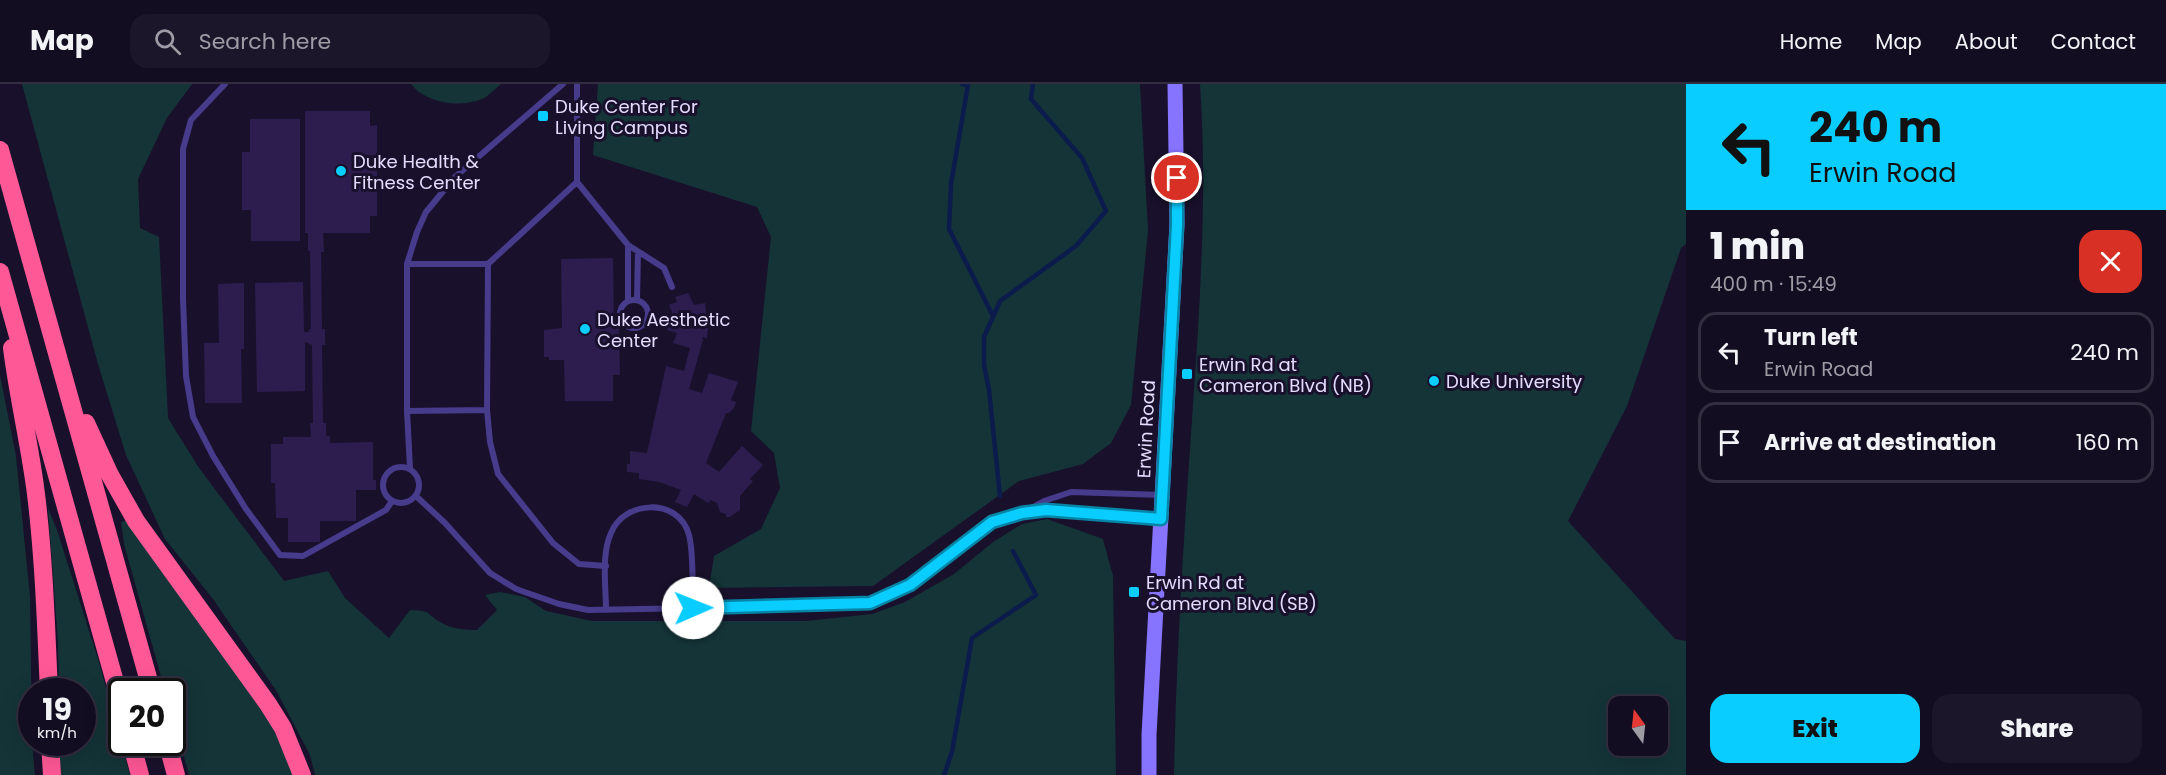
<!DOCTYPE html>
<html lang="en">
<head>
<meta charset="utf-8">
<style>
  :root { --surface:#130d21; --page:#1c162a; --text:#f1f3f6; --muted:#9d9ca5; --line:#322d3f; --accent:#09cdff }
  body { margin:0; font-family:Poppins,sans-serif; background:var(--page); color:var(--text); height:100vh; display:flex; flex-direction:column; font-size:22px; white-space:nowrap }
  * { box-sizing:border-box; margin:0 }
  p { font-size:20px; color:var(--muted) }
  .icon { flex:none; width:33px; height:33px; fill:none; stroke:currentColor; stroke-width:2; stroke-linecap:round; stroke-linejoin:round }
  .map { position:relative; flex:1; overflow:hidden }
  .side { display:flex; flex-direction:column; background:var(--surface); width:480px }
  .side>* { flex:none }
  .hud { background:#09cdff; color:#111; overflow:hidden }
  .needle { width:39px; rotate:345deg }
  .fabs { position:absolute; left:1608px; top:612px; display:grid; gap:12px }
  .fabs a { display:grid; place-items:center; width:60px; height:60px; border-radius:12px; background:var(--surface); box-shadow:0 6px 24px #0002,0 0 0 2px var(--line); font-size:30px }
  .speed { position:absolute; left:18px; top:594px; display:flex; gap:12px; font-size:30px; font-weight:700; text-align:center }
  .speed>* { display:grid; place-content:center; width:78px; height:78px; border-radius:50%; background:var(--surface); box-shadow:0 6px 24px #0002,0 0 0 2px var(--line); line-height:1 }
  .speed small { font-size:15px; font-weight:400 }
  .speed .limit { border:3px solid #111; border-radius:9px; background:#fff; color:#111 }
  .pin { position:absolute; display:grid; place-items:center; width:51px; height:51px; color:#fff; margin:-26px; border:3px solid #fff; border-radius:50%; box-shadow:0 2px 6px #0007 }
  .me { position:absolute; width:66px; margin:-33px; rotate:89deg; stroke-linejoin:round; filter:drop-shadow(0 0 4px #0008) }
  .turn { display:flex; align-items:center; gap:21px; height:126px; padding:0 24px; font-size:27px }
  .turn .icon { width:78px; height:78px; stroke-width:2.5 }
  .turn b { display:block; font-size:42px; line-height:51px }
  .round { display:grid; place-items:center; flex:none; width:63px; height:63px; border-radius:18px; background:var(--page) }
  .overview { display:flex; align-items:center; justify-content:space-between; height:102px; padding:0 24px }
  h1 { font-size:36px; font-weight:800; line-height:45px }
  .button { display:flex; gap:12px; margin-top:auto; padding:12px 24px }
  .button a { flex:1; height:69px; border-radius:18px; background:var(--accent); color:#111; font-size:24px; font-weight:800; line-height:69px; text-align:center }
  .button a+a { background:var(--page); color:var(--text) }
  ul { padding:0; list-style:none }
  li { display:flex; align-items:center; gap:18px; height:81px; margin:0 12px 9px; padding:0 12px; border:3px solid var(--line); border-radius:18px }
  li div { flex:1 }
  li b { display:block; font-size:22px }
  li em { font-style:normal }
  header { display:flex; align-items:center; gap:36px; box-sizing:border-box; height:84px; padding:0 30px; background:var(--surface); border-bottom:2px solid var(--line) }
  header strong { font-size:28px }
  nav { display:flex; gap:33px; margin-inline-start:auto; font-size:21px }
  .search { width:420px; height:54px; background:var(--page); display:flex; align-items:center; gap:15px; box-sizing:border-box; padding:0 21px; border-radius:18px; color:var(--muted); font-size:22px }
  main { display:flex; flex:1; min-height:0 }
  .map>svg:first-child { display:block }
  .green { fill:#143437; fill-rule:evenodd }
  .lines { fill:none; stroke-linecap:round; stroke-linejoin:round }
  .stream { stroke:#0b1c4c; stroke-width:4.5 }
  .building { fill:#2c1d4e }
  .service { stroke:#473c8c; stroke-width:6 }
  .secondary { stroke:#8674ff; stroke-width:15 }
  .motorway { stroke:#ff5896; stroke-width:18 }
  .route-casing { stroke:#0685a6; stroke-width:15 }
  .route { stroke:#09cdff; stroke-width:10 }
  .poi-dot { fill:#09cdff; stroke:#19112c; stroke-width:2 }
  .labels { text-anchor:middle; dominant-baseline:central; stroke-width:6; stroke-linejoin:round; paint-order:stroke }
  .poi-label { font-size:18px; fill:#e4ddff; stroke:#19112c; text-anchor:start }
  .street-label { font-size:18px; fill:#e4ddff; stroke:#19112c }
</style>
</head>
<body>
<header>
<strong>Map</strong>
<div class="search"><svg class="icon" aria-label="search" viewBox="0 0 24 24"><circle cx="10" cy="10" r="6"/><path d="M15 15l6 6"/></svg>Search here</div>
<nav><a>Home</a><a>Map</a><a>About</a><a>Contact</a></nav>
</header>
<main>
<div class="map">
<svg width="1686" height="691" viewBox="0 0 1686 691">
  <rect width="100%" height="100%" fill="#19112c"/>
  <path class="green" d="M22 0H192L167 34 138 95 140 144 159 153 168 334 199 384 284 497 328 487 345 514 389 554 410 526C434 527 425 530 442 539 452 545 465 546 477 546L497 526 485 511 500 508 525 513 546 527 592 537H806L872 530 905 518 954 490 993 458 1022 440 1047 435 1103 455 1113 492 1116 691H315L310 671 277 608 213 515 165 455 126 371 98 280Z
    M411 0H501C496 4 491 9 486 13 464 25 426 20 411 0Z
    M598 0H1140L1148 146 1131 321 1111 359 1083 380 1019 397 873 502 709 504 714 472 761 445 780 404 774 369 751 347 771 153 757 123 593 71Z
    M1200 0H1686V160L1681 164 1627 322 1568 437 1675 555 1686 557V691H1174C1176 577 1183 464 1191 350 1199 234 1208 116 1200 0ZM1618 622H1658V662H1618Z
    M0 291 16 372 30 513 32 658 35 691H0Z
    M48 424 57 446 98 575 130 691H60V659L82 658V608L59 607 58 557Z
    M128 436 264 622 297 691H189L173 633 172 608 165 607 124 460 121 438Z"/>
  <g class="lines">
    <path class="stream" d="M962 0 968 1 951 100 949 145 993 232
      M1000 412 989 306 984 281V253L1000 217 1076 162 1106 127 1082 74 1031 15 1033 0
      M944 691 952 668 972 554 1036 511 1013 467"/>
  </g>
  <path class="building" d="M305 27H370V42L377 41V132H370V149H323L324 168H321L322 245H325V261H322L323 339H326V352H330V359L373 358V396H376V406H356V437H320V458H288V434H276L275 399H271V360H283V353H311L310 339H313L312 261 305 258V307L257 308 255 199 303 198 304 248H309V245H311L310 167H308V149H305Z
    M250 35H300V157H251V126H242V68H250Z
    M613 174 614 242H619L620 291H613V317H565L564 276H549V273H544V246L562 244 561 175Z
    M244 199V265H241L242 319H205L204 259H219L218 200Z
    M688 209 694 221 705 219 708 244 707 254 702 253 703 256 689 305 702 309 709 289 738 298 731 316 736 318 734 324 729 329H726L706 379 719 388 742 362 763 381 750 395 753 397 740 412V426L730 433H726V430L720 428 717 419 711 416 708 419 694 410 687 423 675 418 681 406 659 398 639 395V389L627 388V380H630V367L647 369 666 282 684 287 690 264 673 259 677 249 667 246 672 228 669 221 677 218 675 213Z"/>
  <g class="lines">
    <path class="service" d="M225 0 191 36 183 65V215L186 292 193 333 213 372 246 425 280 471 303 472 386 426 392 417
      M577 98 628 161 664 184 672 203
      M407 180H488L577 98V0
      M488 180 487 326 490 358 498 390 553 459 579 480 606 482
      M637 216 638 168
      M620 230a14 14 0 1 1 28 0a14 14 0 1 1-28 0Z
      M628 217V161
      M407 327 487 326
      M383 401a18 18 0 1 1 36 0a18 18 0 1 1-36 0Z
      M410 384 407 327V180L417 148 426 128 455 93 563 0
      M416 412 445 439 490 489 516 505 559 520 588 526 853 521C900 516 931 485 967 457 975 451 983 442 992 438 1037 417 1112 430 1161 435
      M1026 427 1044 417 1071 408 1162 411
      M606 526C606 502 601 471 611 449 624 416 679 413 689 451 694 470 692 503 693 524"/>
    <path class="secondary" d="M1149 691V651L1177 140 1175 0"/>
    <path class="motorway" d="M0 66 152 608
      M0 188 122 623
      M12 264C18 313 30 361 36 410 44 475 46 541 49 608
      M86 339 110 391 136 437 268 620 283 644 302 691
      M50 658 52 691
      M131 658 140 691
      M167 658 176 691"/>
  </g>
  <g class="lines">
    <g class="route-casing">
      <path id="route" d="M693 524 870 519 910 501 992 438 1022 429 1046 426 1161 435 1177 141V94"/>
    </g>
    <use href="#route" class="route"/>
  </g>
  <g class="poi-dot">
    <rect x="537" y="26" width="12" height="12" rx="3"/>
    <circle cx="341" cy="87" r="6"/>
    <circle cx="585" cy="245" r="6"/>
    <rect x="1181" y="284" width="12" height="12" rx="3"/>
    <circle cx="1434" cy="297" r="6"/>
    <rect x="1128" y="502" width="12" height="12" rx="3"/>
  </g>
  <g class="labels">
    <g class="poi-label">
      <text x="555" y="22">Duke Center For<tspan x="555" dy="21">Living Campus</tspan></text>
      <text x="353" y="77">Duke Health &amp;<tspan x="353" dy="21">Fitness Center</tspan></text>
      <text x="597" y="235">Duke Aesthetic<tspan x="597" dy="21">Center</tspan></text>
      <text x="1199" y="280">Erwin Rd at<tspan x="1199" dy="21">Cameron Blvd (NB)</tspan></text>
      <text x="1446" y="297">Duke University</text>
      <text x="1146" y="498">Erwin Rd at<tspan x="1146" dy="21">Cameron Blvd (SB)</tspan></text>
    </g>
    <g class="street-label">
      <text transform="translate(1146 345) rotate(-87)">Erwin Road</text>
    </g>
  </g>
</svg>
<div class="fabs">
<a><svg class="needle" viewBox="-14 -14 28 28"><path d="M0-13l5 13h-10z" fill="#e53935"/><path d="M0 13l5-13h-10z" fill="#9d9ca5"/></svg></a>
</div>
<div class="speed"><div>19<small>km/h</small></div><div class="limit">20</div></div>
<div class="pin" style="left:1177px;top:94px;background:#d93025"><svg class="icon" aria-label="arrive" viewBox="0 0 24 24"><path d="M6 21V4h12l-3 4 3 4H6"/></svg></div>
<svg class="me" style="left:693px;top:524px" viewBox="-20 -20 40 40"><circle r="19" fill="#fff"/><path d="M0-13L10 11 0 6-10 11z" fill="#09cdff"/></svg>
</div>
<section class="side">
<div class="hud">
<div class="turn"><svg class="icon" aria-label="left" viewBox="0 0 24 24"><path d="M17 20v-9H6M10 6l-5 5 5 5"/></svg><div><b>240 m</b>Erwin Road</div></div>
</div>
<div class="overview"><div><h1>1 min</h1><p>400 m · 15:49</p></div><a class="round" style="background:#d93025;color:#fff"><svg class="icon" aria-label="close" viewBox="0 0 24 24"><path d="M6 6l12 12M18 6L6 18"/></svg></a></div>
<ul>
<li><svg class="icon" aria-label="left" viewBox="0 0 24 24"><path d="M17 20v-9H6M10 6l-5 5 5 5"/></svg><div><b>Turn left</b><p>Erwin Road</p></div><em>240 m</em></li>
<li><svg class="icon" aria-label="arrive" viewBox="0 0 24 24"><path d="M6 21V4h12l-3 4 3 4H6"/></svg><div><b>Arrive at destination</b></div><em>160 m</em></li>
</ul>
<div class="button"><a>Exit</a><a>Share</a></div>
</section>
</main>
</body>
</html>
